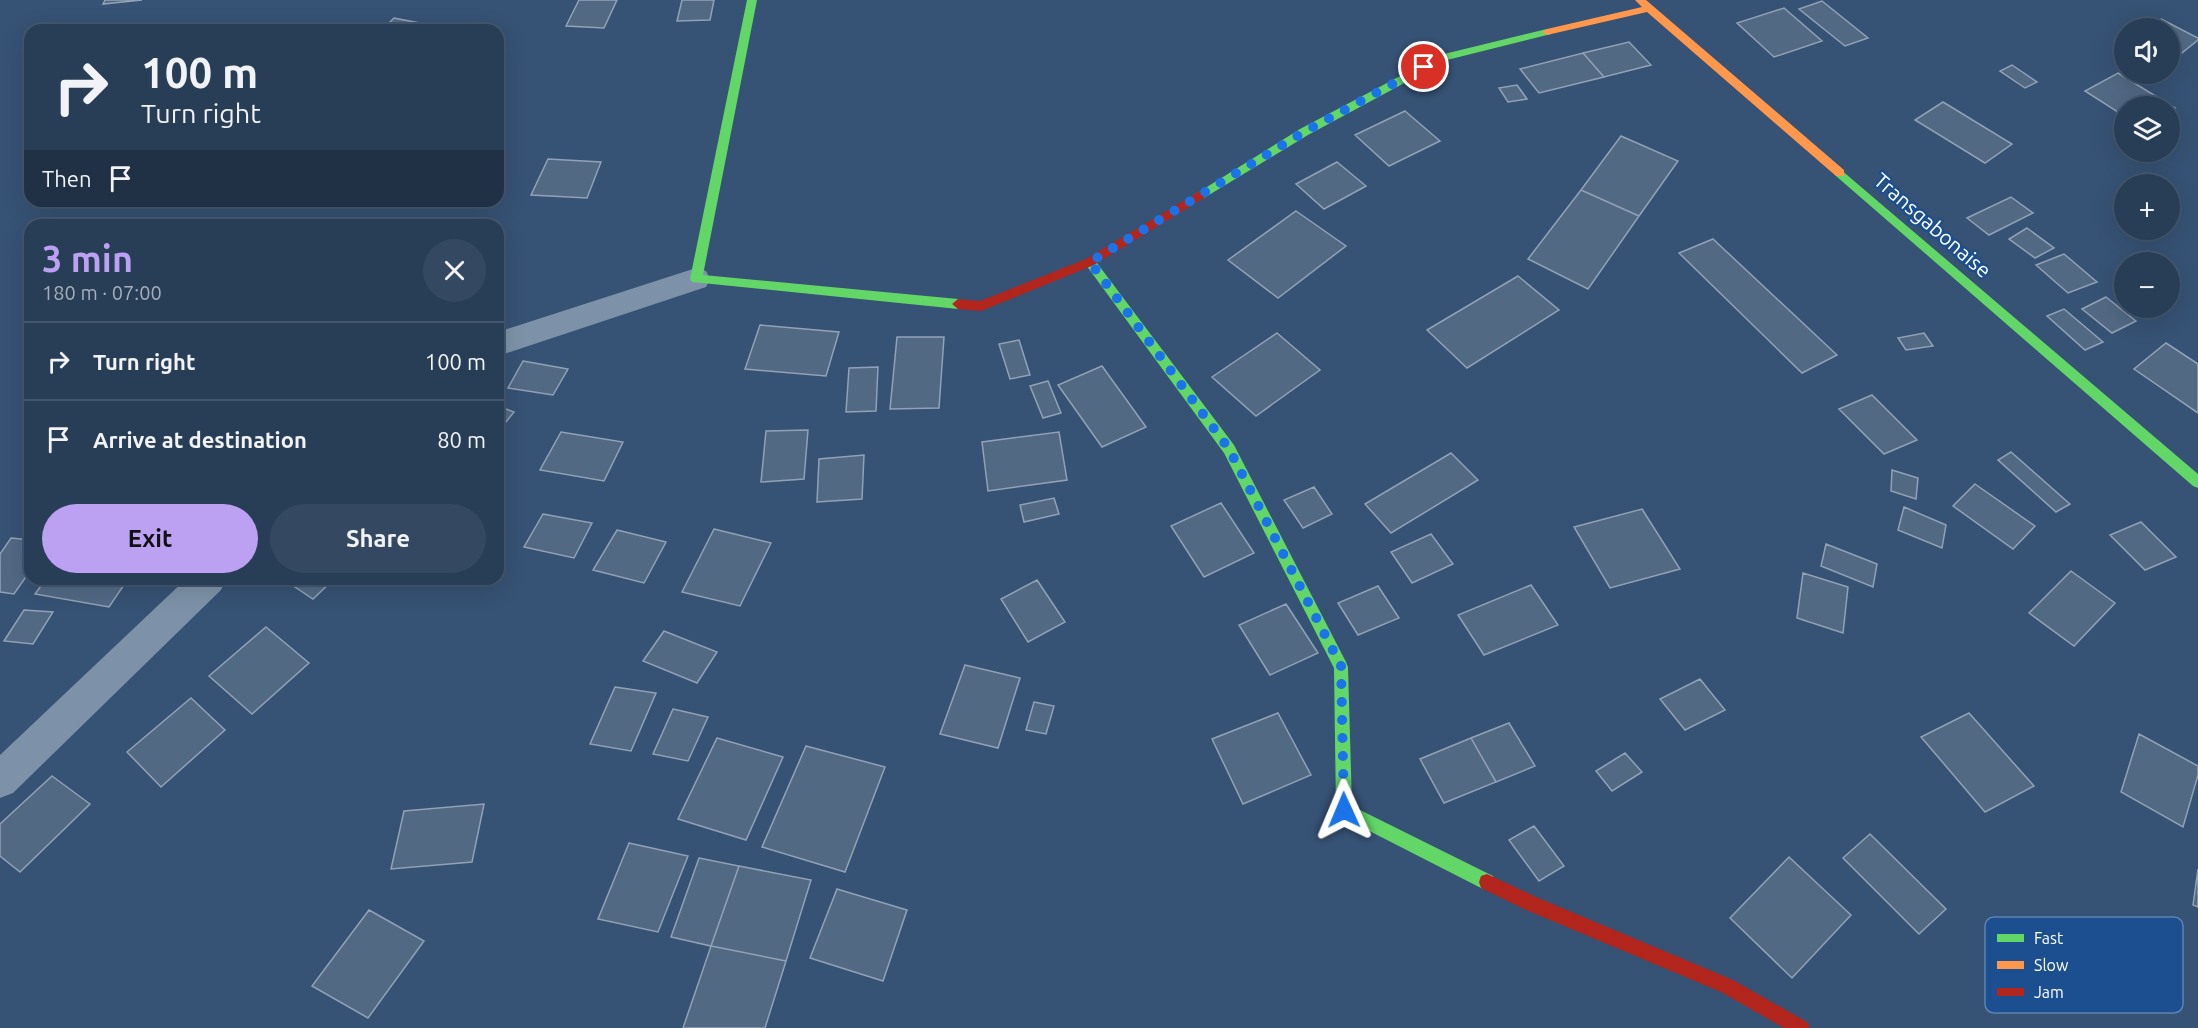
<!DOCTYPE html>
<html lang="en">
<head>
<meta charset="utf-8">
<style>
  :root { --surface:#283e57; --page:#344961; --text:#f1f3f6; --muted:#a5aeba; --line:#44576d; --accent:#bca0f2 }
  body { margin:0; font-family:Ubuntu,sans-serif; background:var(--page); color:var(--text); height:100vh; display:flex; flex-direction:column; font-size:22px; white-space:nowrap }
  * { box-sizing:border-box; margin:0 }
  p { font-size:20px; color:var(--muted) }
  .icon { flex:none; width:33px; height:33px; fill:none; stroke:currentColor; stroke-width:2; stroke-linecap:round; stroke-linejoin:round }
  .map { position:relative; flex:1; overflow:hidden }
  .details { position:absolute; left:24px; top:219px; width:480px; height:366px; display:flex; flex-direction:column; background:var(--surface); border-radius:18px; box-shadow:0 6px 24px #0002,0 0 0 2px var(--line) }
  .details>* { flex:none }
  .guide { position:absolute; left:24px; top:24px; width:480px; height:183px; border-radius:18px; box-shadow:0 6px 24px #0002,0 0 0 2px var(--line); background:#283e57; color:var(--text); overflow:hidden }
  .tools { position:absolute; left:2114px; top:18px; display:grid; gap:12px }
  .tools a { display:grid; place-items:center; width:66px; height:66px; border-radius:50%; background:var(--surface); box-shadow:0 6px 24px #0002,0 0 0 2px var(--line); font-size:30px }
  .pin { position:absolute; display:grid; place-items:center; width:51px; height:51px; color:#fff; margin:-26px; border:3px solid #fff; border-radius:50%; box-shadow:0 2px 6px #0007 }
  .me { position:absolute; width:66px; margin:-33px; rotate:359deg; stroke-linejoin:round; filter:drop-shadow(0 0 4px #0008) }
  .turn { display:flex; align-items:center; gap:21px; height:126px; padding:0 18px; font-size:27px }
  .turn .icon { width:78px; height:78px; stroke-width:2.5 }
  .turn b { display:block; font-size:42px; line-height:51px }
  .then { display:flex; align-items:center; height:57px; padding:0 18px; background:#0003; gap:12px; font-size:22px }
  .round { display:grid; place-items:center; flex:none; width:63px; height:63px; border-radius:32px; background:var(--page) }
  .summary { display:flex; align-items:center; justify-content:space-between; height:102px; padding:0 18px }
  h1 { font-size:36px; font-weight:700; line-height:45px; color:var(--accent) }
  .button { display:flex; gap:12px; margin-top:auto; padding:12px 18px }
  .button a { flex:1; height:69px; border-radius:36px; background:var(--accent); color:#111; font-size:24px; font-weight:700; line-height:69px; text-align:center }
  .button a+a { background:var(--page); color:var(--text) }
  ul { padding:0; list-style:none }
  li { display:flex; align-items:center; gap:18px; height:78px; padding:0 18px; border-top:2px solid var(--line) }
  li div { flex:1 }
  li b { display:block; font-size:22px }
  li em { font-style:normal }
  .map>svg:first-child { display:block }
  .building { fill:#526984; stroke:#92a2b6; stroke-width:1.5 }
  .lines { fill:none; stroke-linecap:round; stroke-linejoin:round }
  .street { fill:#7d92a8; fill-rule:evenodd }
  .fast { fill:#63d668; fill-rule:evenodd }
  .slow { fill:#ff974d; fill-rule:evenodd }
  .jam { fill:#b3261e; fill-rule:evenodd }
  .route { stroke:#1a73e8; stroke-width:10; stroke-dasharray:0 18 }
  .labels { text-anchor:middle; dominant-baseline:central; stroke-width:4.5; stroke-linejoin:round; paint-order:stroke }
  .street-label { font-size:21px; fill:#fff; stroke:#1b4f8f }
  .key { fill:#1b4f8f; stroke:#5f84b1; stroke-width:1.5 }
  .key-label { font-size:16px; fill:#fff }
</style>
</head>
<body>
<div class="map">
<svg width="2198" height="1028" viewBox="0 0 2198 1028">
  <rect width="100%" height="100%" fill="#365274"/>
  <path class="building" d="M105 0H142L103 4Z
    M579 0H617L604 28 566 26Z
    M682 0H714L710 20 677 21Z
    M1822 1 1868 38 1845 46 1799 9Z
    M1784 8 1822 41 1774 57 1737 23Z
    M394 18 440 27 437 30H382Z
    M2161 19 2198 38V40L2173 60 2169 58V28H2148Z
    M1629 42 1651 65 1604 77 1583 53Z
    M1583 53 1604 77 1539 93 1520 69Z
    M2012 65 2037 82 2025 88 2000 71Z
    M2118 73 2175 108 2169 111V106H2124V116L2085 91Z
    M1517 85 1527 99 1508 102 1499 88Z
    M1943 102 2012 144 1985 163 1915 120Z
    M1405 111 1440 141 1389 166 1355 135Z
    M1621 136 1678 161 1639 216 1581 190Z
    M548 159 601 162 587 198 531 195Z
    M1337 162 1366 186 1324 209 1296 184Z
    M1581 190 1639 216 1588 289 1528 259Z
    M2011 197 2033 213 1989 235 1967 218Z
    M1296 211 1346 246 1278 298 1228 260Z
    M2027 228 2054 248 2035 258 2009 239Z
    M1713 239 1837 355 1802 373 1679 253Z
    M2064 254 2097 282 2068 293 2036 265Z
    M1518 276 1559 310 1467 368 1427 330Z
    M2106 297 2136 321 2112 333 2082 309Z
    M2064 309 2103 342 2085 350 2047 316Z
    M760 325 839 332 826 376 745 369Z
    M1277 333 1320 370 1256 416 1212 377Z
    M1924 333 1933 346 1906 350 1898 338Z
    M897 337H944L939 408 890 409Z
    M1019 340 1030 375 1010 379 999 344Z
    M2166 343 2198 364V413L2134 369Z
    M523 361 568 369 553 395 508 388Z
    M1102 366 1146 427 1102 447 1058 385Z
    M878 367 876 411 846 412 849 368Z
    M1048 381 1061 413 1043 418 1030 386Z
    M1872 395 1917 440 1884 454 1839 409Z
    M498 406 514 412 501 428 498 427Z
    M808 430 804 479 761 482 766 431Z
    M561 432 623 442 604 481 540 470Z
    M1059 432 1067 480 988 491 982 442Z
    M2011 452 2070 504 2056 512 1998 460Z
    M1451 453 1478 480 1391 533 1365 504Z
    M864 455 862 499 817 502 819 459Z
    M1892 470 1918 478 1916 499 1891 491Z
    M1975 484 2035 526 2013 549 1953 506Z
    M1314 487 1332 514 1303 528 1284 500Z
    M1054 498 1059 514 1024 522 1020 505Z
    M1221 503 1254 553 1204 577 1171 526Z
    M1904 507 1946 525 1942 548 1898 530Z
    M1642 509 1680 569 1610 588 1574 527Z
    M543 514 592 523 574 558 524 547Z
    M2141 522 2176 557 2145 570 2110 535Z
    M714 529 771 543 740 606 682 592Z
    M617 530 666 542 644 583 593 570Z
    M1431 534 1453 564 1412 583 1391 552Z
    M11 538 30 540V571L14 594 0 592V554Z
    M1826 544 1877 564 1873 587 1821 566Z
    M2071 571 2115 603 2074 646 2029 613Z
    M1803 573 1848 587 1843 633 1797 618Z
    M46 579H128L109 607 35 594Z
    M283 579H334L313 599Z
    M1037 580 1065 622 1028 642 1001 599Z
    M1531 585 1558 625 1484 655 1458 615Z
    M1378 586 1399 618 1358 635 1338 603Z
    M1286 604 1318 653 1270 675 1239 625Z
    M24 610 53 612 33 644 4 641Z
    M266 627 309 663 252 714 209 676Z
    M664 631 717 652 697 683 643 661Z
    M965 665 1020 678 998 748 940 734Z
    M1700 679 1725 710 1685 730 1660 699Z
    M615 687 656 693 631 751 590 744Z
    M191 698 225 730 161 787 127 752Z
    M1034 702 1054 706 1046 734 1026 730Z
    M673 709 708 717 688 761 653 754Z
    M1278 713 1311 775 1243 804 1212 739Z
    M1969 713 2034 786 1985 812 1921 737Z
    M1509 723 1535 766 1496 782 1471 738Z
    M2139 734 2198 766V775L2183 827 2121 792Z
    M717 738 783 757 746 840 678 819Z
    M1471 738 1496 782 1444 803 1420 759Z
    M806 746 885 767 845 872 762 847Z
    M1625 753 1642 772 1612 791 1596 771Z
    M52 776 90 804 20 872 0 856V824Z
    M484 804 472 862 391 869 404 811Z
    M1534 826 1564 866 1539 881 1509 840Z
    M1870 834 1946 909 1919 934 1843 858Z
    M629 843 688 856 658 932 598 919Z
    M1789 857 1851 915 1792 978 1730 918Z
    M699 858 739 866 711 946 671 937Z
    M739 866 811 880 786 961 711 946Z
    M2198 869V907L2193 905Z
    M837 889 907 910 883 981 810 958Z
    M369 910 424 941 368 1018 312 986Z
    M711 946 786 961 765 1028H683Z"/>
  <g class="lines">
    <path class="street" d="M696 268 706 271 710 279 706 287 498 356V332Z
      M186 579H226L221 590 13 793 0 798V755Z"/>
    <path class="fast" d="M747 0H757L703 275 958 299 962 301 964 304 962 307 958 309 692 282 690 279Z
      M1547 29 1552 32 1551 34 1447 60 1308 135 1204 198 1200 199 1194 195 1300 129 1440 55Z
      M1840 169 2198 474V488L2193 486 1836 176 1834 173Z
      M1090 258 1094 259 1234 445 1346 662 1348 667 1352 806 1493 876 1495 882 1493 888 1487 890 1481 888 1338 815 1336 810 1334 668 1224 453 1086 265 1084 262Z"/>
    <path class="slow" d="M1635 0H1646L1844 170V176H1836L1647 12 1547 35 1542 32 1547 29 1642 7Z"/>
    <path class="jam" d="M1200 191 1206 195 1204 198 1094 265 981 311 958 309 952 304 958 299 980 301 1086 259Z
      M1487 874 1536 897 1733 980 1807 1022 1810 1028H1784L1721 992 1524 909 1481 888 1479 882 1481 876Z"/>
  </g>
  <g class="lines">
    <path class="route" d="M1344 810 1341 666 1229 449 1090 262 1304 132 1424 67"/>
  </g>
  <g class="labels">
    <g class="street-label">
      <text transform="translate(1933 225) rotate(41)">Transgabonaise</text>
    </g>
  </g>
  <rect x="1985" y="917" width="198" height="96" rx="9" class="key"/>
  <rect x="1997" y="934" width="27" height="8" fill="#63d668"/>
  <rect x="1997" y="961" width="27" height="8" fill="#ff974d"/>
  <rect x="1997" y="988" width="27" height="8" fill="#b3261e"/>
  <g class="key-label">
    <text x="2034" y="944">Fast</text>
    <text x="2034" y="971">Slow</text>
    <text x="2034" y="998">Jam</text>
  </g>
</svg>
<div class="tools">
<a><svg class="icon" aria-label="sound" viewBox="0 0 24 24"><path d="M4 9h4l5-4v14l-5-4H4zM17 9q2 3 0 6"/></svg></a>
<a><svg class="icon" aria-label="layers" viewBox="0 0 24 24"><path d="M12 4l9 5-9 5-9-5zM3 14l9 5 9-5"/></svg></a>
<a>+</a>
<a>−</a>
</div>
<div class="pin" style="left:1424px;top:67px;background:#d93025"><svg class="icon" aria-label="arrive" viewBox="0 0 24 24"><path d="M6 21V4h12l-3 4 3 4H6"/></svg></div>
<svg class="me" style="left:1344px;top:810px" viewBox="-20 -20 40 40"><path d="M0-17L14 15 0 8-14 15z" fill="#1a73e8" stroke="#fff" stroke-width="4"/></svg>
<div class="guide">
<div class="turn"><svg class="icon" aria-label="right" viewBox="0 0 24 24"><path d="M7 20v-9h11M14 6l5 5-5 5"/></svg><div><b>100 m</b>Turn right</div></div>
<div class="then">Then<svg class="icon" aria-label="arrive" viewBox="0 0 24 24"><path d="M6 21V4h12l-3 4 3 4H6"/></svg></div>
</div>
<section class="details">
<div class="summary"><div><h1>3 min</h1><p>180 m · 07:00</p></div><a class="round"><svg class="icon" aria-label="close" viewBox="0 0 24 24"><path d="M6 6l12 12M18 6L6 18"/></svg></a></div>
<ul>
<li><svg class="icon" aria-label="right" viewBox="0 0 24 24"><path d="M7 20v-9h11M14 6l5 5-5 5"/></svg><div><b>Turn right</b></div><em>100 m</em></li>
<li><svg class="icon" aria-label="arrive" viewBox="0 0 24 24"><path d="M6 21V4h12l-3 4 3 4H6"/></svg><div><b>Arrive at destination</b></div><em>80 m</em></li>
</ul>
<div class="button"><a>Exit</a><a>Share</a></div>
</section>
</div>
</body>
</html>
